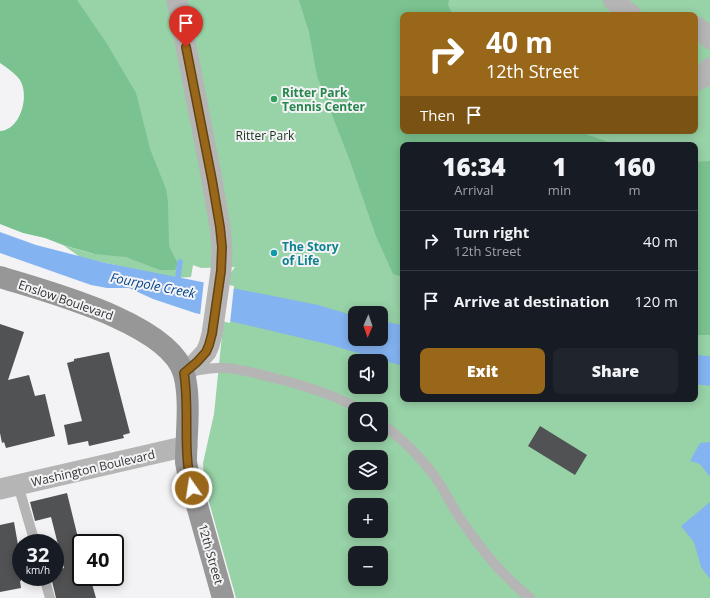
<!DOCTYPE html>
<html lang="en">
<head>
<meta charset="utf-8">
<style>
  :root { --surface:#171b24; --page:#20242c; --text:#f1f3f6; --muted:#9ea1a6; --line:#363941; --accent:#98671a }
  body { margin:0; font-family:"Open Sans",sans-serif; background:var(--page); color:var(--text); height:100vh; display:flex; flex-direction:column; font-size:15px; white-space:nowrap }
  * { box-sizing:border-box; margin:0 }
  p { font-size:13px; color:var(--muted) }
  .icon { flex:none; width:22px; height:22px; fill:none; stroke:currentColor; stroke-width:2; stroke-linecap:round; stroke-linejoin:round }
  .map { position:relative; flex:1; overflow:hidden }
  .details { position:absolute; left:400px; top:142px; width:298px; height:260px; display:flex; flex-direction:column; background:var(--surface); border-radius:8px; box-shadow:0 2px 10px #0003 }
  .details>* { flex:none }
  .banner { position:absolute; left:400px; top:12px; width:298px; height:122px; border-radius:8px; box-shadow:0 2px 10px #0003; background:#98671a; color:#fff; overflow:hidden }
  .needle { width:26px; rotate:182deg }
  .fabs { position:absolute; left:348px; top:306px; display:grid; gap:8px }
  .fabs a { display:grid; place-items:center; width:40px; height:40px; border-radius:8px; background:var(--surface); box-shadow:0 2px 10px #0003; font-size:20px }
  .speed { position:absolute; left:12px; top:534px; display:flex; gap:8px; font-size:20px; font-weight:700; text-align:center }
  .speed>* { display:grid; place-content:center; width:52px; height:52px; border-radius:50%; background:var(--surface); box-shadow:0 2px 10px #0003; line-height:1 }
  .speed small { font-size:10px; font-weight:400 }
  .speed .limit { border:2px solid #111; border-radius:6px; background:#fff; color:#111 }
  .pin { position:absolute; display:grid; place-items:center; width:34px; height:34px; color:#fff; margin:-41px -17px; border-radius:50% 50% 50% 0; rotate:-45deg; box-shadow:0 0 4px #0007 }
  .pin .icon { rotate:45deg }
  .me { position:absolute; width:44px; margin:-22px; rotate:347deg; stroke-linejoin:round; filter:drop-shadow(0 0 3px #0008) }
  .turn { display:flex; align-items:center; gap:14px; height:84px; padding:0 20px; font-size:18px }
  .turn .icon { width:52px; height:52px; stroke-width:2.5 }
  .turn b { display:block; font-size:28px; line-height:34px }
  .then { display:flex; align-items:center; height:38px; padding:0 20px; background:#0003; gap:8px; font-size:15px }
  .eta { display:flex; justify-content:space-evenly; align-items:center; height:68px; text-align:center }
  .eta b { font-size:24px; font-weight:800; line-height:28px }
  .cta { display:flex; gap:8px; margin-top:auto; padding:8px 20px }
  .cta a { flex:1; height:46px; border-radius:8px; background:var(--accent); color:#fff; font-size:16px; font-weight:800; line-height:46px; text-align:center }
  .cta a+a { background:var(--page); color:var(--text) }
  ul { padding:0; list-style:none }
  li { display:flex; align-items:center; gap:12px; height:60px; padding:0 20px; border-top:1px solid var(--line) }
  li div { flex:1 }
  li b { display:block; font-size:15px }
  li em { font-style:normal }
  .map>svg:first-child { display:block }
  .green { fill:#98d2a7; fill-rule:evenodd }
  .forest { fill:#7ac28f }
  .water { fill:#84b3f1 }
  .pier { fill:#f3f3f5 }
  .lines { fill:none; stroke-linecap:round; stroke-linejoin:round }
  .stream { stroke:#84b3f1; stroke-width:5.5 }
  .building { fill:#515253 }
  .lane { stroke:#b6b5b5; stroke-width:10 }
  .street { stroke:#b6b5b5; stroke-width:21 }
  .secondary { stroke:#989797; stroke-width:22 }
  .route-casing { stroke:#634311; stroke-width:10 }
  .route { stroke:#98671a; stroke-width:7 }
  .leisure-dot { fill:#2e9e5b; stroke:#f3f3f5; stroke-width:1.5 }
  .culture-dot { fill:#0f9aa8; stroke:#f3f3f5; stroke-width:1.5 }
  .labels { text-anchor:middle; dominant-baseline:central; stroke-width:4; stroke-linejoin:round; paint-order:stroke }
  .leisure-label { font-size:12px; font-weight:bold; fill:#27864d; stroke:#f3f3f5; text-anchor:start }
  .park-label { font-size:12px; fill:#15341f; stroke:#f3f3f5 }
  .culture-label { font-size:12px; font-weight:bold; fill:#0d838f; stroke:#f3f3f5; text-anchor:start }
  .street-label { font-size:12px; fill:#323233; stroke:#f3f3f5 }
  .water-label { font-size:13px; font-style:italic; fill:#01448c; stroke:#f3f3f5 }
</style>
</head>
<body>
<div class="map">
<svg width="710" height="598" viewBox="0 0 710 598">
  <rect width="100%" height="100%" fill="#f3f3f5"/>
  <path class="green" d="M25 0H710V598H236L204 484 203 463 214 414 223 325 230 274 235 267 201 268 193 265 191 277 175 278 106 263 80 257 63 245 93 254ZM403 15H695V131H403ZM403 145H695V399H403ZM355 313H381V339H355ZM355 361H381V387H355ZM355 409H381V435H355ZM355 457H381V483H355ZM355 505H381V531H355ZM355 553H381V579H355Z"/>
  <path class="forest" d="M0 0H77L107 44 136 93 150 149 166 189 168 202 169 246 178 264 175 270H160L126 257 94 254 63 245 45 238 23 233 0 224V131C20 130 29 98 21 82 19 76 6 67 0 63Z
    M299 0H449L448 5 453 15H403V131H577L617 145H403V277L393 274 376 236 350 161 317 76 309 32Z
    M710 161V335H695V162Z"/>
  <path class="water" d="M0 232 36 245 106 263 318 305 355 316V339H381V321L403 325V366L327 344 195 313 153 299 129 288H107L91 285 0 253Z
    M695 355 710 356V386L695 384Z
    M710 442V477L700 464 690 461 700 443Z
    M710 502V579L701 567 694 542 681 526Z"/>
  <path class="pier" d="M204 280 234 286 230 323 200 316Z"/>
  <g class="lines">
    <path class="stream" d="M177 284 180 262"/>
  </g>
  <path class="building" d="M0 324 24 332 8 380 29 375 35 396 45 394 55 436 6 448 4 442 2 443 0 433Z
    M109 352 130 433 123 435 124 438 89 446 88 441 68 445 64 425 82 421 67 363 74 361V359Z
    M540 426 587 455 575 475 528 446Z
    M67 493 81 550V577H90L96 598H56L51 577H55V571L64 568 51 517 35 521 30 502Z
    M14 522 21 562V581H20L21 588 0 592V525Z"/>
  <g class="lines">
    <path class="lane" d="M192 371C203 370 214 367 226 368 242 369 259 374 274 378 303 385 333 394 359 409
      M381 423C401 438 418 454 433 474 444 488 451 506 462 521 481 550 503 576 530 598
      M18 485 35 543
      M44 577 50 598"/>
    <path class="street" d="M177 0 212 180 220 227 222 247 221 271 212 334 209 345 206 352 197 362 184 373
      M613 0 631 15
      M695 26 704 32 710 39
      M695 81 702 78 710 68
      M0 489 187 446"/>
    <path class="secondary" d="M0 277C45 291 170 323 184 374 191 399 186 435 186 462L188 473 223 598"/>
  </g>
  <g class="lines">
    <g class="route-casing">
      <path id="route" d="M186 47 212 180 220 227 222 247 221 271 212 334 209 345 206 352 197 362 184 373C190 411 182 450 192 488"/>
    </g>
    <use href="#route" class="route"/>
  </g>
  <circle class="leisure-dot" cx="274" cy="99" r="4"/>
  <circle class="culture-dot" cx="274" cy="253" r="4"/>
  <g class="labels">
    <g class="leisure-label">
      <text x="282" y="92">Ritter Park<tspan x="282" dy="14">Tennis Center</tspan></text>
    </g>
    <g class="park-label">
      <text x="265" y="135">Ritter Park</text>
    </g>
    <g class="culture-label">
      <text x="282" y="246">The Story<tspan x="282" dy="14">of Life</tspan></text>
    </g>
    <g class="street-label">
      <text transform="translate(66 300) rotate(19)">Enslow Boulevard</text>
      <text transform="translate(93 468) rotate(-13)">Washington Boulevard</text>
      <text transform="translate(211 554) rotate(74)">12th Street</text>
    </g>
    <g class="water-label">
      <text transform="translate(153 285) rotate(11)">Fourpole Creek</text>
    </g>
  </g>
</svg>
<div class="fabs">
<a><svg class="needle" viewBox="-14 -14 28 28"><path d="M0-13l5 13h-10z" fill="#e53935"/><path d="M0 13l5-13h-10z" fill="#9ea1a6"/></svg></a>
<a><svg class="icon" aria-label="sound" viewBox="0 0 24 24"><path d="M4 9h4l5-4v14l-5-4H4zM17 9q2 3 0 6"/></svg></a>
<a><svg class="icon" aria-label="search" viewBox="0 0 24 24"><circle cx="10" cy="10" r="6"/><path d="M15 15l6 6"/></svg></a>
<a><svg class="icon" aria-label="layers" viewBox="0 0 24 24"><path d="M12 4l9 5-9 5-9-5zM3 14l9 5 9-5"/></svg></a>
<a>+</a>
<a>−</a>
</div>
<div class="speed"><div>32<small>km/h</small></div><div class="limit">40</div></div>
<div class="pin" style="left:186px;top:47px;background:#d93025"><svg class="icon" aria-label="arrive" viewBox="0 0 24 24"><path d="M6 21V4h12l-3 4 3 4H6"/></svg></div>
<svg class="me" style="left:192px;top:488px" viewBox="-20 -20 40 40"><circle r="17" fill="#98671a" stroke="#fff" stroke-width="3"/><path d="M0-11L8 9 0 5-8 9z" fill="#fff"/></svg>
<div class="banner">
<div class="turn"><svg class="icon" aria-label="right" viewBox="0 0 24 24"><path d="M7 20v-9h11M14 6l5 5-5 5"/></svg><div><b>40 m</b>12th Street</div></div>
<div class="then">Then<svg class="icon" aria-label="arrive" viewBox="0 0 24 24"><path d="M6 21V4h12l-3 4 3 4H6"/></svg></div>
</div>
<section class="details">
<div class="eta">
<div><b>16:34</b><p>Arrival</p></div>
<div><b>1</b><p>min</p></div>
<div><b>160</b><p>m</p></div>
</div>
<ul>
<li><svg class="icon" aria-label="right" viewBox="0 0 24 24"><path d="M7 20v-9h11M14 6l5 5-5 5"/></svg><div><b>Turn right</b><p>12th Street</p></div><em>40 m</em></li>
<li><svg class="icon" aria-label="arrive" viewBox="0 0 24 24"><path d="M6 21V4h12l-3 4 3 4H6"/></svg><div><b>Arrive at destination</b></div><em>120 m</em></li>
</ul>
<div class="cta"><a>Exit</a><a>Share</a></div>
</section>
</div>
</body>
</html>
